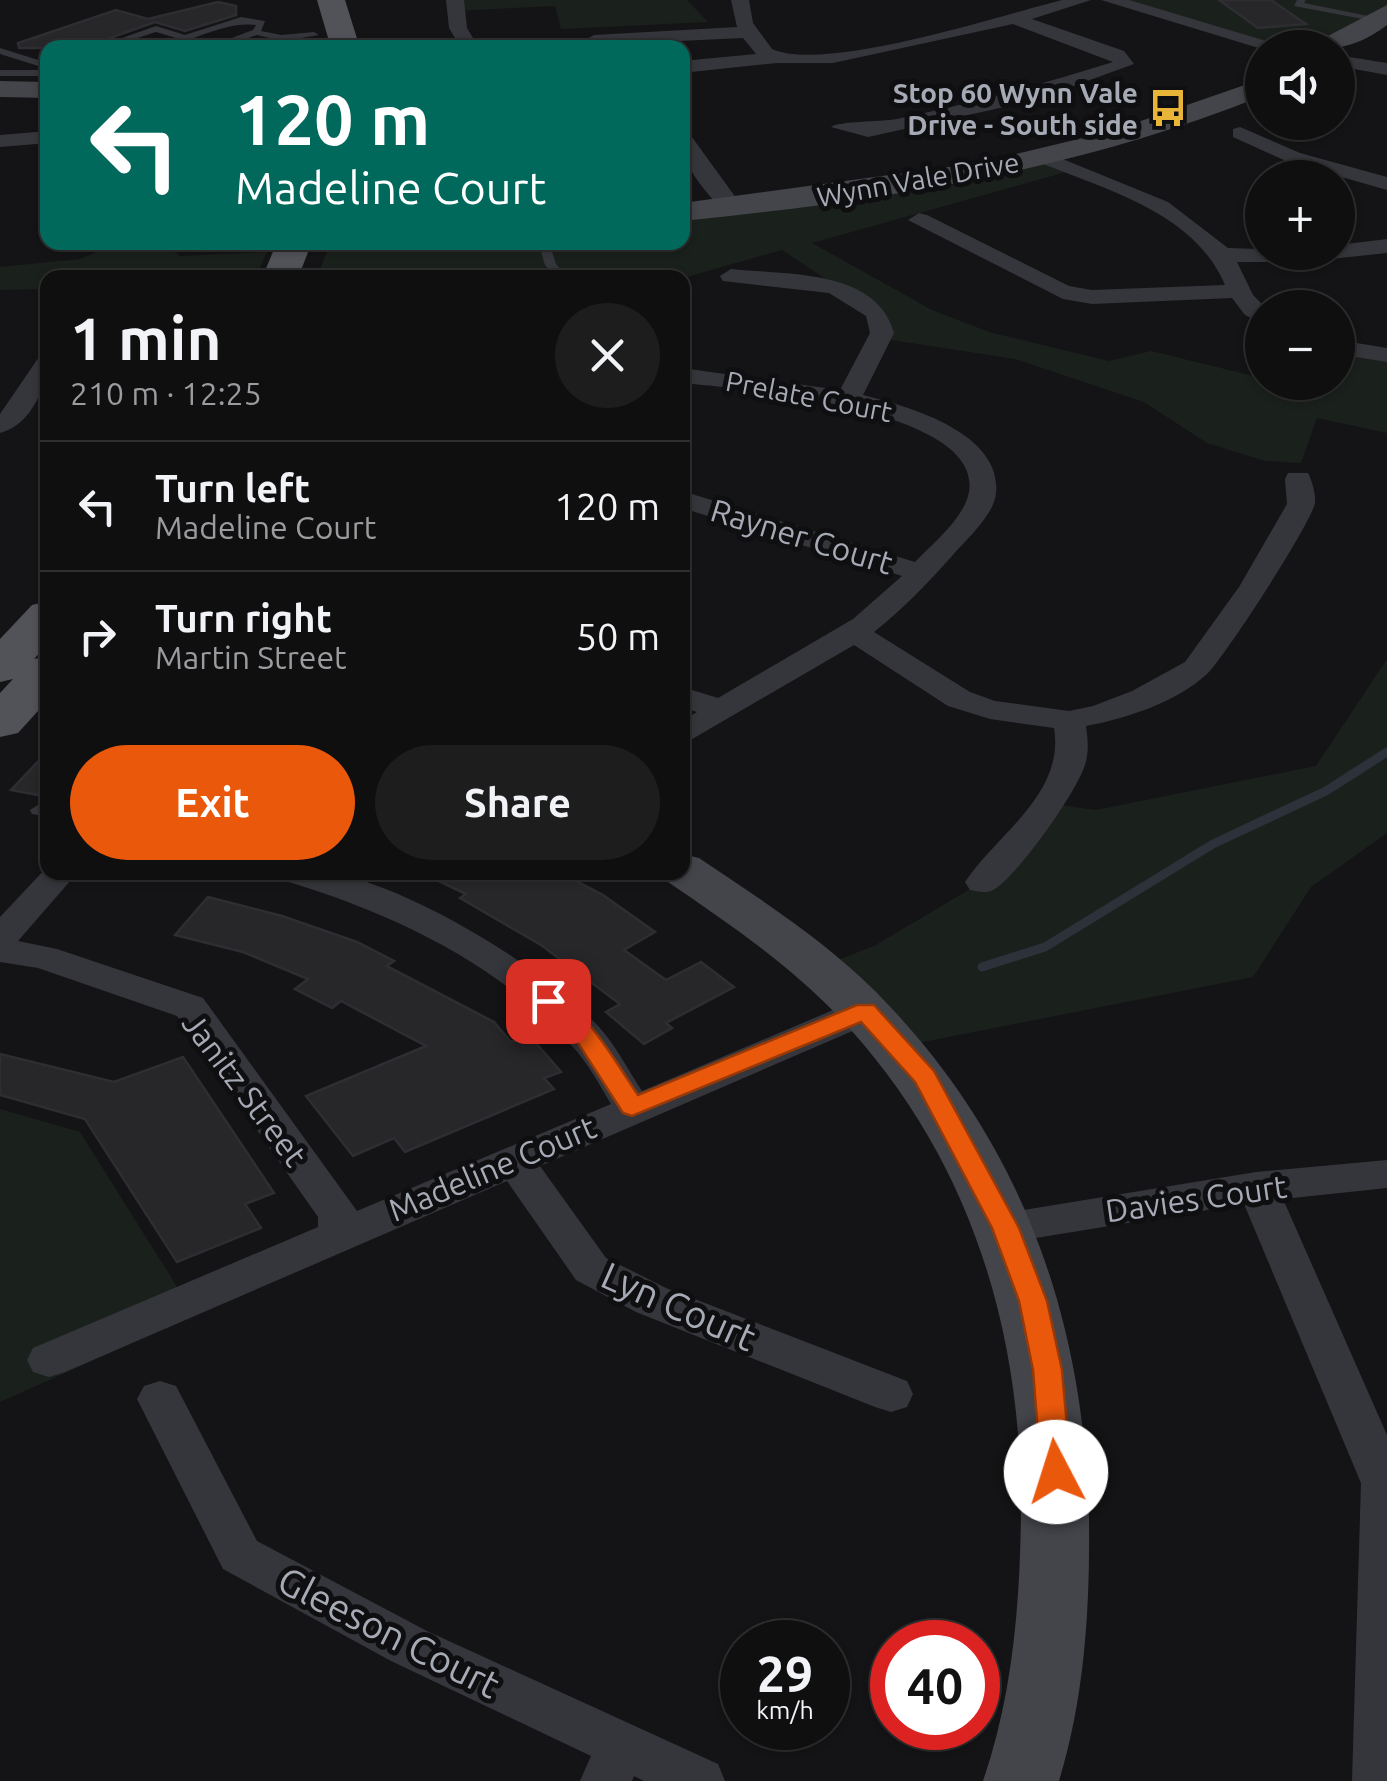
<!DOCTYPE html>
<html lang="en">
<head>
<meta charset="utf-8">
<style>
  :root { --surface:#0f0f10; --page:#1d1d1e; --text:#f1f3f6; --muted:#9b9c9f; --line:#2f2f30; --accent:#ea580c }
  body { margin:0; font-family:Ubuntu,sans-serif; background:var(--page); color:var(--text); height:100vh; display:flex; flex-direction:column; font-size:38px; white-space:nowrap }
  * { box-sizing:border-box; margin:0 }
  p { font-size:32px; color:var(--muted) }
  .icon { flex:none; width:55px; height:55px; fill:none; stroke:currentColor; stroke-width:2; stroke-linecap:round; stroke-linejoin:round }
  .map { position:relative; flex:1; overflow:hidden }
  .panel { position:absolute; left:40px; top:270px; width:650px; height:610px; display:flex; flex-direction:column; background:var(--surface); border-radius:20px; box-shadow:0 2px 8px #0004,0 0 0 2px var(--line) }
  .panel>* { flex:none }
  .hud { position:absolute; left:40px; top:40px; width:650px; height:210px; border-radius:20px; box-shadow:0 2px 8px #0004,0 0 0 2px var(--line); background:#00695c; color:#fff; overflow:hidden }
  .buttons { position:absolute; left:1245px; top:30px; display:grid; gap:20px }
  .buttons a { display:grid; place-items:center; width:110px; height:110px; border-radius:50%; background:var(--surface); box-shadow:0 2px 8px #0004,0 0 0 2px var(--line); font-size:50px }
  .speed { position:absolute; left:720px; top:1620px; display:flex; gap:20px; font-size:50px; font-weight:700; text-align:center }
  .speed>* { display:grid; place-content:center; width:130px; height:130px; border-radius:50%; background:var(--surface); box-shadow:0 2px 8px #0004,0 0 0 2px var(--line); line-height:1 }
  .speed small { font-size:25px; font-weight:400 }
  .speed .limit { border:15px solid #d22; background:#fff; color:#111 }
  .pin { position:absolute; display:grid; place-items:center; width:85px; height:85px; color:#fff; margin:-42px; border-radius:20px; box-shadow:0 5px 15px #0006 }
  .me { position:absolute; width:110px; margin:-55px; rotate:355deg; stroke-linejoin:round; filter:drop-shadow(0 0 8px #0008) }
  .turn { display:flex; align-items:center; gap:35px; height:210px; padding:0 30px; font-size:45px }
  .turn .icon { width:130px; height:130px; stroke-width:2.5 }
  .turn b { display:block; font-size:70px; line-height:85px }
  .round { display:grid; place-items:center; flex:none; width:105px; height:105px; border-radius:52px; background:var(--page) }
  .head { display:flex; align-items:center; justify-content:space-between; height:170px; padding:0 30px }
  h1 { font-size:60px; font-weight:700; line-height:75px }
  .primary-button { display:flex; gap:20px; margin-top:auto; padding:20px 30px }
  .primary-button a { flex:1; height:115px; border-radius:60px; background:var(--accent); color:#fff; font-size:40px; font-weight:700; line-height:115px; text-align:center }
  .primary-button a+a { background:var(--page); color:var(--text) }
  ul { padding:0; list-style:none }
  li { display:flex; align-items:center; gap:30px; height:130px; padding:0 30px; border-top:2px solid var(--line) }
  li div { flex:1 }
  li b { display:block; font-size:38px }
  li em { font-style:normal }
  .map>svg:first-child { display:block }
  .green { fill:#1a201c }
  .lines { fill:none; stroke-linecap:round; stroke-linejoin:round }
  .stream { stroke:#2b3239; stroke-width:9 }
  .building { fill:#27272a; stroke:#2e2e32; stroke-width:2.5 }
  .lane { fill:#35363b; fill-rule:evenodd }
  .street { fill:#35363b; fill-rule:evenodd }
  .secondary { fill:#43454a; fill-rule:evenodd }
  .primary { fill:#515359; fill-rule:evenodd }
  .route { fill:#ea580c; stroke:#983908; stroke-width:2.5 }
  .labels { text-anchor:middle; dominant-baseline:central; stroke-width:10; stroke-linejoin:round; paint-order:stroke }
  .far-poi-label { font-size:28px; font-weight:bold; fill:#a6aab5; stroke:#0f0f11; text-anchor:end }
  .far-street-label { font-size:28px; fill:#a6aab5; stroke:#0f0f11 }
  .street-label { font-size:32px; fill:#a6aab5; stroke:#0f0f11 }
  .near-street-label { font-size:38px; fill:#a6aab5; stroke:#0f0f11 }
</style>
</head>
<body>
<div class="map">
<svg width="1387" height="1781" viewBox="0 0 1387 1781">
  <rect width="100%" height="100%" fill="#141416"/>
  <path class="green" d="M455 0H687L708 22 561 29 555 6 456 11Z
    M1110 0H1387V8C1378 16 1369 29 1358 33 1288 64 1181 21 1110 0Z
    M1043 157 1073 170 812 243 932 310 989 332 1109 361 1151 351 1262 378V382H1338V347L1387 355V433L1317 418 1301 463 1265 461 1207 443 1144 402 1015 359 879 338 877 313 782 250 683 278H316L331 243 682 242 683 212Z
    M113 245 168 247 180 256 267 252 256 276 48 278 47 289 0 290V267L80 259Z
    M1387 659V833L1311 887 1253 977 898 1047 819 967 874 946 982 882 1052 804 1096 810 1316 766Z
    M0 1109 80 1132 186 1301 121 1329 130 1344 0 1402Z"/>
  <g class="lines">
    <path class="stream" d="M982 967 1045 947 1213 844 1326 791 1387 752"/>
  </g>
  <path class="building" d="M1219 0H1271L1306 24 1258 28Z
    M218 2 236 6V15L185 31 155 22 107 39 108 48H19L18 43 116 10 148 19Z
    M48 751V797L11 790Z
    M420 872H559L603 895 655 932 624 950 666 980 701 962 734 987 666 1023 672 1028 644 1044 606 1012 620 1004 541 945 460 898 466 894Z
    M208 897 282 916 357 942 394 961 387 966 494 1022 511 1042 529 1035 561 1072 544 1078 554 1089 405 1152 394 1138 353 1156 306 1096 426 1046 341 1001 332 1008 295 989 308 979 243 952 175 935Z
    M0 1054 114 1082 183 1057 274 1193 245 1204 261 1228 177 1262 85 1119 0 1095Z"/>
  <g class="lines">
    <path class="lane" d="M1297 0H1306L1304 3 1383 19 1379 22 1294 6Z
      M241 17 265 21 261 31 281 35 314 32 319 35 283 41 273 47 268 44 274 39 257 35 219 48H205L253 30 256 25C220 20 186 48 149 48L176 38 156 32 122 43 132 48H117L108 43 156 26 185 35Z
      M0 48 48 63V69L0 54Z
      M0 70H48V76H0Z
      M538 242H549L556 264 568 278H556L545 265Z
      M38 805 48 807V817L32 814 30 810Z"/>
    <path class="street" d="M446 0H464L467 28 479 48H461L449 28Z
      M731 0H749L753 23 772 49C826 73 1002 15 1062 0H1091L1032 19 1124 51 1134 64 1032 101 868 137 831 127C838 121 881 122 897 119 971 103 1041 85 1113 62L1013 24 833 63H777L682 73V61L756 54 743 38 594 45 585 40 594 35 737 27Z
      M1101 0H1129L1290 48 1262 49Z
      M1343 56 1387 63V75L1338 66V58Z
      M1240 127 1300 153 1387 177V190L1286 161 1233 137V129Z
      M48 131V143L0 147V135Z
      M682 131 689 133 739 202V212H723C700 183 682 169 682 131Z
      M1043 151 1168 202 1228 248 1338 252V245L1387 239V253L1302 262H1237L1253 295 1266 308 1262 323 1245 315 1232 298 1092 304 1063 299 908 220 919 213 927 215 1069 286 1092 290 1225 285C1194 211 1103 189 1036 161L1033 157Z
      M124 242H146V243L135 250Z
      M731 269C785 275 877 268 894 333L863 395C907 406 1002 432 996 493 994 516 966 539 952 556 928 583 903 609 874 632L970 692 995 701 1069 711 1093 706 1132 691 1185 662 1239 587 1287 504 1285 479 1288 473H1308C1312 481 1316 494 1315 503 1311 524 1224 658 1207 674 1177 702 1125 719 1086 726 1088 740 1089 752 1085 765 1076 793 1017 877 993 890 985 894 977 891 970 890L965 882C997 834 1065 794 1054 728L990 719 948 706 854 645 682 745V721L697 712 682 707V687L718 698 853 619 902 576 682 508V491L915 562C932 544 961 521 968 496 992 408 735 388 682 383V368L840 390 870 333 866 316 829 293 723 281 720 276Z
      M1338 340 1387 348V362L1338 354Z
      M48 355C48 384 32 425 0 433V414L39 357Z
      M48 866V872H78L18 941 57 949 203 998 357 1211 611 1104C599 1084 588 1063 572 1046 499 962 383 909 278 879L273 872C293 872 315 869 335 873 415 890 543 967 599 1027 616 1046 628 1070 642 1091L852 1002 865 999 878 1002 884 1011 878 1020 540 1166 606 1258 666 1288 907 1381 913 1394 907 1407 891 1412 875 1407 636 1312 576 1280 507 1181 65 1372 49 1377 33 1372 27 1360 33 1348 318 1227V1217L177 1016 38 968 0 962V917Z
      M1387 1160V1188L1283 1199 1387 1435V1781H1352L1361 1483 1244 1204 1006 1243 991 1239 985 1228 991 1217 1006 1213 1256 1172Z
      M160 1381 176 1386 257 1541 427 1631 718 1764 725 1781H644L634 1776 632 1781H580L591 1756 391 1661 223 1569 137 1399 144 1386Z"/>
    <path class="secondary" d="M1387 5V25C1362 44 1338 52 1309 46Z
      M1262 79V96C1076 171 881 201 682 221V203L978 163 1112 131Z
      M0 81 48 82V98L0 97Z
      M682 854 699 858C760 899 823 939 875 991 1020 1137 1084 1315 1089 1518 1090 1607 1085 1696 1059 1781H983C1013 1694 1020 1603 1021 1512 1022 1326 968 1152 837 1015 786 962 725 921 665 880L660 872H682Z"/>
    <path class="primary" d="M317 0H345L360 48H331Z
      M277 242H312L298 278H262Z
      M48 601V644L34 659 48 656V700L18 733 0 737V693L13 679 0 682V639L32 605Z"/>
  </g>
  <path class="route" d="M548 993C583 1002 618 1066 638 1095L857 1005H874L934 1071 1019 1228 1047 1301 1062 1370 1071 1472 1067 1481 1056 1484 1045 1481 1041 1472 1033 1370 1019 1301 992 1228 915 1082 861 1022 632 1116 623 1113 578 1043 540 1006 536 1001Z"/>
  <defs>
    <g id="bus-bare" transform="scale(3)"><path d="M-5-6H5V4H4V6H2V4H-2V6H-4V4H-5ZM-3.5-4V0h7V-4ZM-3.5 1.2v1.5H-2V1.2ZM2 1.2v1.5H3.5V1.2Z" fill="#e9b538" stroke="#0f0f11" stroke-width="2.5" paint-order="stroke"/></g>
  </defs>
  <g fill-rule="evenodd">
    <use href="#bus-bare" x="1168" y="108"/>
  </g>
  <g class="labels">
    <g class="far-poi-label">
      <text x="1138" y="92">Stop 60 Wynn Vale<tspan x="1138" dy="32">Drive - South side</tspan></text>
    </g>
    <g class="far-street-label">
      <text transform="translate(918 179) rotate(-10)">Wynn Vale Drive</text>
      <text transform="translate(809 396) rotate(11)">Prelate Court</text>
    </g>
    <g class="street-label">
      <text transform="translate(802 536) rotate(17)">Rayner Court</text>
      <text transform="translate(245 1089) rotate(53)">Janitz Street</text>
      <text transform="translate(492 1168) rotate(-23)">Madeline Court</text>
      <text transform="translate(1196 1198) rotate(-8)">Davies Court</text>
    </g>
    <g class="near-street-label">
      <text transform="translate(679 1306) rotate(24)">Lyn Court</text>
      <text transform="translate(389 1632) rotate(27)">Gleeson Court</text>
    </g>
  </g>
</svg>
<div class="buttons">
<a><svg class="icon" aria-label="sound" viewBox="0 0 24 24"><path d="M4 9h4l5-4v14l-5-4H4zM17 9q2 3 0 6"/></svg></a>
<a>+</a>
<a>−</a>
</div>
<div class="speed"><div>29<small>km/h</small></div><div class="limit">40</div></div>
<div class="pin" style="left:548px;top:1001px;background:#d93025"><svg class="icon" aria-label="arrive" viewBox="0 0 24 24"><path d="M6 21V4h12l-3 4 3 4H6"/></svg></div>
<svg class="me" style="left:1056px;top:1472px" viewBox="-20 -20 40 40"><circle r="19" fill="#fff"/><path d="M0-13L10 11 0 6-10 11z" fill="#ea580c"/></svg>
<div class="hud">
<div class="turn"><svg class="icon" aria-label="left" viewBox="0 0 24 24"><path d="M17 20v-9H6M10 6l-5 5 5 5"/></svg><div><b>120 m</b>Madeline Court</div></div>
</div>
<section class="panel">
<div class="head"><div><h1>1 min</h1><p>210 m · 12:25</p></div><a class="round"><svg class="icon" aria-label="close" viewBox="0 0 24 24"><path d="M6 6l12 12M18 6L6 18"/></svg></a></div>
<ul>
<li><svg class="icon" aria-label="left" viewBox="0 0 24 24"><path d="M17 20v-9H6M10 6l-5 5 5 5"/></svg><div><b>Turn left</b><p>Madeline Court</p></div><em>120 m</em></li>
<li><svg class="icon" aria-label="right" viewBox="0 0 24 24"><path d="M7 20v-9h11M14 6l5 5-5 5"/></svg><div><b>Turn right</b><p>Martin Street</p></div><em>50 m</em></li>
</ul>
<div class="primary-button"><a>Exit</a><a>Share</a></div>
</section>
</div>
</body>
</html>
